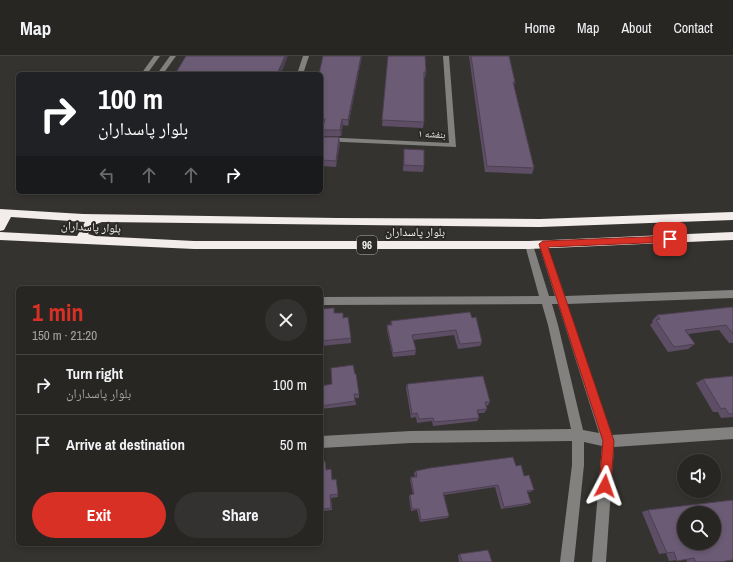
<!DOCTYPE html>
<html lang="en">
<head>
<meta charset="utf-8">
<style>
  :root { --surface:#282623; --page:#343230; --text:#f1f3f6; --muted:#a5a5a6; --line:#444341; --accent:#d93025 }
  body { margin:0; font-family:"Archivo Narrow","Noto Naskh Arabic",sans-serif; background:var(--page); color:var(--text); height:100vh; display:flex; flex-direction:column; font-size:15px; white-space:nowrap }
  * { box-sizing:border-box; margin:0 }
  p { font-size:13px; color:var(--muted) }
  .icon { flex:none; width:22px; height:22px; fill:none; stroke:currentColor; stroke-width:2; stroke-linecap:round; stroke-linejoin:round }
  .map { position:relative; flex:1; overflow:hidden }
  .side { position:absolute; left:16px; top:230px; width:307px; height:260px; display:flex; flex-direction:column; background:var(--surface); border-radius:6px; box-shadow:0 2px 6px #0003,0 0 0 1px var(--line) }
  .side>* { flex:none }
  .banner { position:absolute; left:16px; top:16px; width:307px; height:122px; border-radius:6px; box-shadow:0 2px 6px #0003,0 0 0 1px var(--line); background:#202124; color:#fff; overflow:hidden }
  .controls { position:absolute; left:677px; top:398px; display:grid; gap:8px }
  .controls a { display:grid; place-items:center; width:44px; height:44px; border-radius:50%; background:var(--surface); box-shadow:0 2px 6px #0003,0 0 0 1px var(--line); font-size:20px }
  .pin { position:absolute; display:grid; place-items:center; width:34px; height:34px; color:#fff; margin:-17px; border-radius:8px; box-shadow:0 2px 6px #0006 }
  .me { position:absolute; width:44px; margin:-22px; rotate:4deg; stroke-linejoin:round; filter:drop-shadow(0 0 3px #0008) }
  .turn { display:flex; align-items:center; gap:14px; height:84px; padding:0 16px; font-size:18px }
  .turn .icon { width:52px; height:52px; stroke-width:2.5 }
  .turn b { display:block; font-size:28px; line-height:34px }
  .lanes { display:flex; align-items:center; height:38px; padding:0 16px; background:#0003; justify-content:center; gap:20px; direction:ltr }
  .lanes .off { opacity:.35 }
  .round { display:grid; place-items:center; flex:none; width:42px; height:42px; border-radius:21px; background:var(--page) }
  .summary { display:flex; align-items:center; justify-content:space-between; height:68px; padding:0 16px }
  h1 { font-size:24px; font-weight:700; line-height:30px; color:var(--accent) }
  .action { display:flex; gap:8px; margin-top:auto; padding:8px 16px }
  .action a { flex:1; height:46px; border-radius:24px; background:var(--accent); color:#fff; font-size:16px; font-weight:700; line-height:46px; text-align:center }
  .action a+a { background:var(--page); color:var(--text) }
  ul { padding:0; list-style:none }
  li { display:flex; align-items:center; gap:12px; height:60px; padding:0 16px; border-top:1px solid var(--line) }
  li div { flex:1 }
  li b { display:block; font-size:15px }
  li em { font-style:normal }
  header { display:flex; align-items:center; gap:24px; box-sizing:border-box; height:56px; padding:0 20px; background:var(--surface); border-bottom:1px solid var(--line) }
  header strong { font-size:19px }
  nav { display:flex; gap:22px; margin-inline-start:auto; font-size:14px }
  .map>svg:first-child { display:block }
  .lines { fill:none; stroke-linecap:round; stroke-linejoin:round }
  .minor { fill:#838180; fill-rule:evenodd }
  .highway { fill:#f2ecea; fill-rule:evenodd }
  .wall { fill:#5d4e65 }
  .shaded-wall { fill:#4c4052 }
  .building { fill:#6c5b75; stroke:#4c4052; fill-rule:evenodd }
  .route { fill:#d93025; stroke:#8d1f18 }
  .labels { text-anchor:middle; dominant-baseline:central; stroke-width:4; stroke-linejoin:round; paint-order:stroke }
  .far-street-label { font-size:10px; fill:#f0eeec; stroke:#2b2926 }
  .shield { fill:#2b2926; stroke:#b5b3b1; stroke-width:1 }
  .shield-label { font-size:11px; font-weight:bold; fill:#f0eeec }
  .street-label { font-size:12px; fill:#f0eeec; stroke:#2b2926 }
</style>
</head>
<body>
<header>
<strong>Map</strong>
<nav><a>Home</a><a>Map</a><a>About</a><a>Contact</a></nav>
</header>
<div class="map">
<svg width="733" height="506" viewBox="0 0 733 506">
  <rect width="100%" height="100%" fill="#35332f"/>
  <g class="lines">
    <path class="minor" d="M154 0H160L147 18H141Z
      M170 0H176L163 18H157Z
      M303 0H309L303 18H297Z
      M443 0H449L456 91 321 85V81L449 87Z
      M529 186 533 189 549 240H555L539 189 543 186 547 189 565 240 733 234V242L567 248 612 379 733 371V383L614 391 606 506H592L602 390 584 386V409L574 506H560L572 409V385L411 387 321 392V380L411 375 571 373 548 269 542 248 321 249V241L539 240 525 189ZM552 248H558L599 377 583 374 558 269Z"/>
    <path class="highway" d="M0 153 83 158 337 162 540 163 733 156V164L540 171 102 166 94 169 88 178 95 180 194 185H529L733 176V184L529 193H194L0 184V176L77 180 85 166 11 161 4 174 0 175Z"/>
  </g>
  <path class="wall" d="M323 0H362L348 70 343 69 341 80H323L322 74 323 68H321V18Z
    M388 0 426 16 425 22H424V66L423 72 382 70Z
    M469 0H509L515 26 514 30 534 112 532 118 485 116Z
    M321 81 340 87 336 111 321 110Z
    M404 99 424 110 423 116 403 115Z
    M733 252V287H729L719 274 688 278 695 288 688 293 668 296 650 269 653 266 652 265 657 259Z
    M321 253 334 257 343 262 351 282V287L321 290Z
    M472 262 482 286 480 290 458 293 454 279 413 284 416 294 415 299 393 301 387 274V269H390L391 265Z
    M355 318 359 338V342H355L356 349 321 353V330L332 328Z
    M733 320V361L721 362 718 356H713L696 327 703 323Z
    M407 328 490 346 488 349 486 350 487 353 484 357H478L479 362 477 365 433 370 432 365 417 367 416 361 411 362 406 332Z
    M321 406 326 408V414L331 413 332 424 336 423 338 441 331 442 332 454 321 455Z
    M516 410 524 420 534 434 530 436H527L531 447 527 449 501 453 495 431 444 439 449 460 447 462 420 466 417 454 411 455 409 441 410 439 413 438 410 424 411 421H415L414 417 416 415Z
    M648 454 719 506H687L686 503 669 505 666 497 659 498 642 456Z
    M460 498 492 506H459L458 499Z"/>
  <path class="shaded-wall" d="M285 0H288L281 18H277Z
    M361 0H362L348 70V64Z
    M342 63 343 69 341 80 340 74Z
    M339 81 340 87 336 111V105Z"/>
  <path class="building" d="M186 0H285L277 18H175Z
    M323 0H361L348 64 342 63 340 74H322L325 63 321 62V18H319Z
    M388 0H425L426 16H424V66L382 64Z
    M471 0H509L515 26H513L534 112 487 110Z
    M321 81H339L336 105 321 104Z
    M404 93 424 94V110L404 109Z
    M732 251 733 252V278L726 269 685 274 695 288 674 291 656 264 660 263 657 259Z
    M334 252V257H343V262L348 261 351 282 321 285V253Z
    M470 256 472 262 476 261 482 286 460 288 456 274 412 279 416 294 393 297 387 269H392L391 265Z
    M353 309 355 318H356L359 338H354L355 345 321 350V330L332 328 331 312Z
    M483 320 490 346H485L487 353 477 354 479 362 434 366 433 362 419 363 417 357 412 358 407 328Z
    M733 320V358H729L725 352 721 353 703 323Z
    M513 401 516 410 521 409 524 420 529 419 534 434 527 435 531 447 504 451 498 429 443 437 449 460 421 464 419 453H412L410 439 414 438 411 421H417L416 415 430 412Z
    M325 405 326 414 331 413 332 424 336 423 338 438 330 439 331 452 321 453V406Z
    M733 444V504L719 506H696L694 502 677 505 674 496 667 497 648 454ZM684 457H714V487H684Z
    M488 494 492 506H462L460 498Z"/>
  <path class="route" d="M670 180 674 183 670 186 548 191 614 385 611 430 609 434 605 436 601 434 599 430 603 385 539 188 543 185Z"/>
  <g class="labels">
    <g class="far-street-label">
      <text transform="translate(432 78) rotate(3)">بنفشه ۱</text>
    </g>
    <rect class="shield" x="357" y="180" width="20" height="18" rx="3"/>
    <g class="shield-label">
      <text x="367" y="189">96</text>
    </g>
    <g class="street-label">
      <text transform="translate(91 171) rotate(3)">بلوار پاسداران</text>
      <text x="415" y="176">بلوار پاسداران</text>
    </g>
  </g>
</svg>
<div class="controls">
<a><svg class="icon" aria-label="sound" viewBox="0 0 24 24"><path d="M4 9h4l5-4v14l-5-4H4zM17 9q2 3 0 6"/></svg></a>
<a><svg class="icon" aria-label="search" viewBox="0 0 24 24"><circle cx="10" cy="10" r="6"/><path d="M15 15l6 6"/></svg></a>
</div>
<div class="pin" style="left:670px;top:183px;background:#d93025"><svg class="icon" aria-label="arrive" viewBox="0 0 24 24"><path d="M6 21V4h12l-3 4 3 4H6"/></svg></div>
<svg class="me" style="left:605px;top:430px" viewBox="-20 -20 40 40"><path d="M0-17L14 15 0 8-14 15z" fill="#d93025" stroke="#fff" stroke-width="4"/></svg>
<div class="banner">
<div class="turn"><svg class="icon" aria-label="right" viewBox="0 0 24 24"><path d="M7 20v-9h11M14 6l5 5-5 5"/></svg><div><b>100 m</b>بلوار پاسداران</div></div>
<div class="lanes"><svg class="icon off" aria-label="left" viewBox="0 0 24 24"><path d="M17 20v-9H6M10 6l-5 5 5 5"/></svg><svg class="icon off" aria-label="ahead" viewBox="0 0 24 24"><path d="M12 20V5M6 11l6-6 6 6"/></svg><svg class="icon off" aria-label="ahead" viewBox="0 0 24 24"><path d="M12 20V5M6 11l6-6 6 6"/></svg><svg class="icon" aria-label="right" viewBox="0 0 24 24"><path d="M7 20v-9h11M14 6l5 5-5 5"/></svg></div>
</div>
<section class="side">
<div class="summary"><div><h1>1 min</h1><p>150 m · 21:20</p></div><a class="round"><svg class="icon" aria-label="close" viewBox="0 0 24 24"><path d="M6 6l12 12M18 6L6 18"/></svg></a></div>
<ul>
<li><svg class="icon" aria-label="right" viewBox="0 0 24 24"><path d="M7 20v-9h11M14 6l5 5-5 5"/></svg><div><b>Turn right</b><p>بلوار پاسداران</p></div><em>100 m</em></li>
<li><svg class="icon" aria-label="arrive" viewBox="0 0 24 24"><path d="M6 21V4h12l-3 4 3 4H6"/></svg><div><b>Arrive at destination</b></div><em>50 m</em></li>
</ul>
<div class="action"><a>Exit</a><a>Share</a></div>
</section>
</div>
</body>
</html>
